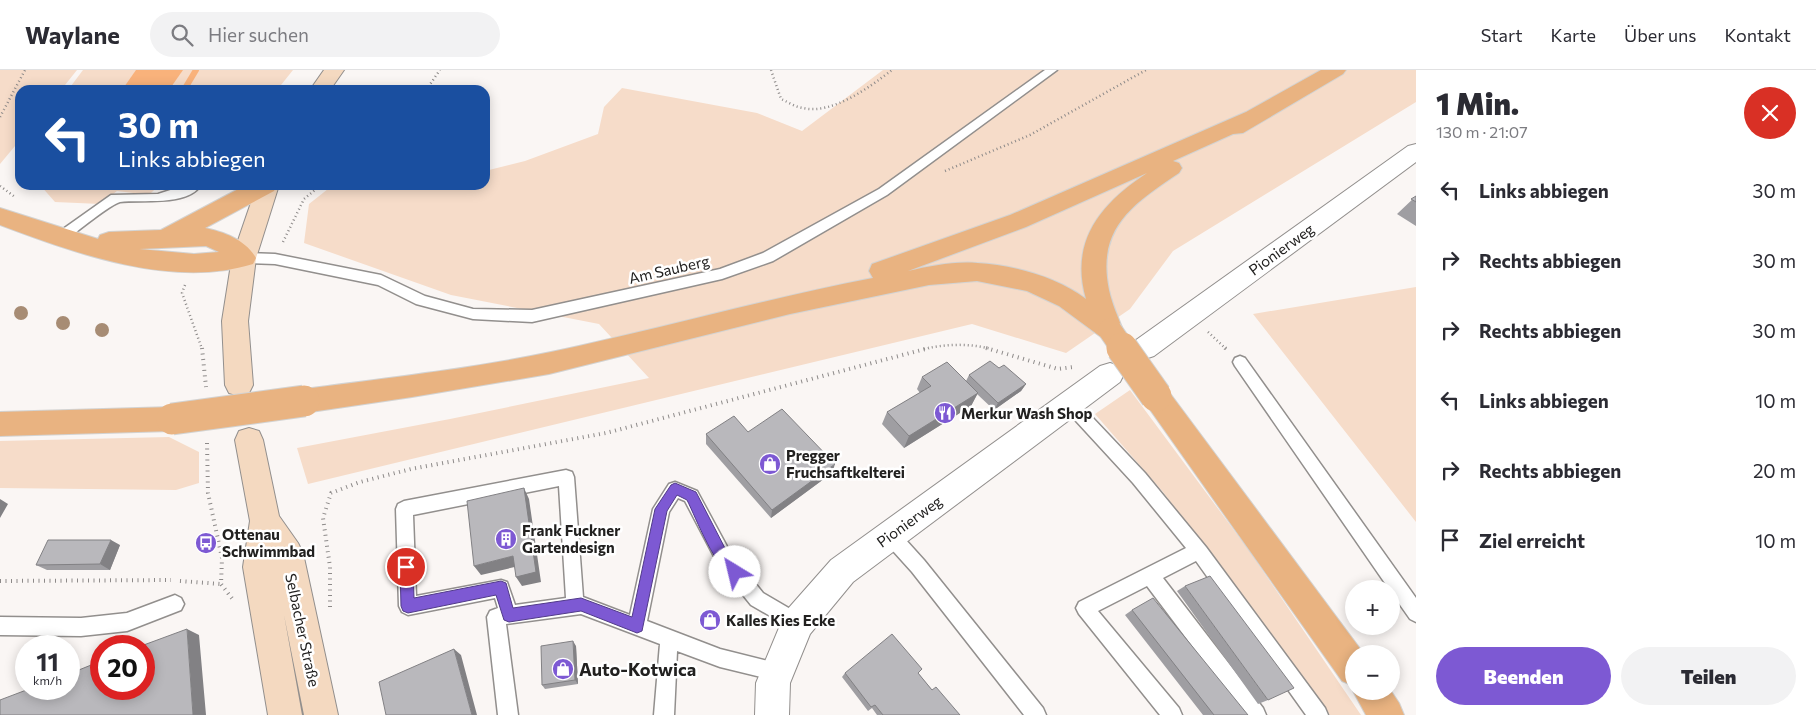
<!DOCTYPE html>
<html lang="de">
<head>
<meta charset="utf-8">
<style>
  :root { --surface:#fff; --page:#f2f2f3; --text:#2b2b33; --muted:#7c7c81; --line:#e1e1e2; --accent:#7d59d3 }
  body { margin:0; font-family:Commissioner,sans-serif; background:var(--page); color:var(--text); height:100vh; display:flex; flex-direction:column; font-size:19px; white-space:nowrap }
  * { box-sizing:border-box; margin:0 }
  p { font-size:16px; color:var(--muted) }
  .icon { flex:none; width:28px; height:28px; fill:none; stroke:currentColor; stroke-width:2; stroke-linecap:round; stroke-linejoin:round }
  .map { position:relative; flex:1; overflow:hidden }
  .drawer { display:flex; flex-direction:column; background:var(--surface); width:400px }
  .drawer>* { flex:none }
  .guide { position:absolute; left:15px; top:15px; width:475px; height:105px; border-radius:15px; box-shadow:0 2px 12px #0003; background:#1a4fa0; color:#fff; overflow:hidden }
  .fabs { position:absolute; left:1345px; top:510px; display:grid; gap:10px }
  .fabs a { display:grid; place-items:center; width:55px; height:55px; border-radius:50%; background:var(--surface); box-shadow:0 2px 12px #0003; font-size:25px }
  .speed { position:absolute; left:15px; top:565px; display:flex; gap:10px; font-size:25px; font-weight:700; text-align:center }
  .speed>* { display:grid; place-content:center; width:65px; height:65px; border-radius:50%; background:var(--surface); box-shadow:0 2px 12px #0003; line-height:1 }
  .speed small { font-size:12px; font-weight:400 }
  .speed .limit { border:8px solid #d22; background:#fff; color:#111 }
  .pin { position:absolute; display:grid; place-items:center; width:42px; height:42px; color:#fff; margin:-21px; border:2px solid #fff; border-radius:50%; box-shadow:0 1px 5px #0007 }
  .me { position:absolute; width:55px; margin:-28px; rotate:324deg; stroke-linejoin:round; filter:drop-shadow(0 0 4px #0008) }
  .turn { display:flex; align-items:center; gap:18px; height:105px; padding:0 20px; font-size:22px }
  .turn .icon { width:65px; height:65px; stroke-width:2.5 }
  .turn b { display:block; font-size:35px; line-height:42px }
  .round { display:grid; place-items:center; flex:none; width:52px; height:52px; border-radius:26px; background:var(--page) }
  .headline { display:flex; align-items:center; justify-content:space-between; height:85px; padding:0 20px }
  h1 { font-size:30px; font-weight:800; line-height:38px }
  .cta { display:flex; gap:10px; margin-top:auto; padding:10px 20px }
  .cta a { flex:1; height:58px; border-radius:30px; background:var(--accent); color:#fff; font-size:20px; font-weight:800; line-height:58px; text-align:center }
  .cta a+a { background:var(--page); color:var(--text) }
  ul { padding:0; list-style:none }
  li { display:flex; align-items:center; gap:15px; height:70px; padding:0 20px }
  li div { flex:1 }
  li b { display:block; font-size:19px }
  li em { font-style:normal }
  header { display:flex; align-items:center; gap:30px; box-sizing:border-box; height:70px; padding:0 25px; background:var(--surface); border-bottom:1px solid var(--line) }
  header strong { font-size:24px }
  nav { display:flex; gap:28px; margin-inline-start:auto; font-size:18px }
  .search { width:350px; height:45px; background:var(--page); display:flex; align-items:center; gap:12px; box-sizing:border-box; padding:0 18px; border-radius:28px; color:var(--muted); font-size:19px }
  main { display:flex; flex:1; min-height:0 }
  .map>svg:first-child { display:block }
  .green { fill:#f6dcc9 }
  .water { fill:#f9b27b }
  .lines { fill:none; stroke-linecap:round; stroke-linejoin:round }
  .stream { stroke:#f9b27b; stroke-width:6 }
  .lane-casing { stroke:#928f8d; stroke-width:3 }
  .street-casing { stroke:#928f8d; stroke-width:2 }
  .secondary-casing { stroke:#928f8d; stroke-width:2 }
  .primary-casing { stroke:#d3d3d2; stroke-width:2 }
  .path-far1 { stroke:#8d8a89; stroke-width:2.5; stroke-dasharray:1 3; stroke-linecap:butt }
  .path { stroke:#8d8a89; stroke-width:4; stroke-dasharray:1 4.5; stroke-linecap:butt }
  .lane { fill:#fff; fill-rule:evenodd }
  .street { fill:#fff; fill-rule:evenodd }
  .secondary { fill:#f4d9c0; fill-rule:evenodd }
  .primary { fill:#e9b381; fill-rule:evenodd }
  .primary-bridge-far1-casing { stroke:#d3d3d2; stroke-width:25; stroke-linecap:butt }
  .primary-bridge-casing { stroke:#d3d3d2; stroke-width:33; stroke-linecap:butt }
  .primary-bridge-far1 { stroke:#e9b381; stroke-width:23 }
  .primary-bridge { stroke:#e9b381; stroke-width:31 }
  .tree { fill:#a78c74 }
  .wall { fill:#9f9ea2 }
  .shaded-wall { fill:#828184 }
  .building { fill:#b9b8bc; stroke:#828184 }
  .route { fill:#7d59d3; stroke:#513a89 }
  .labels { text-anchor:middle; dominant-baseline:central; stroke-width:5; stroke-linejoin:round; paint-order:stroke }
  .street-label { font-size:15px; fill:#222120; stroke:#fff }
  .poi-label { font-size:15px; font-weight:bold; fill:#222120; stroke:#fff; text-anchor:start }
  .near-poi-label { font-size:18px; font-weight:bold; fill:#222120; stroke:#fff; text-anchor:start }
</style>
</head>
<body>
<header>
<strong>Waylane</strong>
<div class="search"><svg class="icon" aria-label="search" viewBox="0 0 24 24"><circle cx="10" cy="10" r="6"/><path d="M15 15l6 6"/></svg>Hier suchen</div>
<nav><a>Start</a><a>Karte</a><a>Über uns</a><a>Kontakt</a></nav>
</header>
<main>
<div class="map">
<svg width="1416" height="645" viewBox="0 0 1416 645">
  <rect width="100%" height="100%" fill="#faf6f4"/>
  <path class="green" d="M0 0H77L61 20H20V70L0 94Z
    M83 0H293L277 20H68Z
    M883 0H1416V32L1173 181 1130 239 1066 283 972 254 308 414 297 378 450 349 649 308 599 254 451 225 304 173 309 134 333 115H485V101L525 91 598 64 604 37 622 18 757 43 802 61Z
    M40 115H159L149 125 117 121 100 134 55 132Z
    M1416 217V452L1253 244Z
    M1130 320 1248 479 1361 645H1330L1163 422 1095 344Z
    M169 367 199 382V413L176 420 0 418V371Z"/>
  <path class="water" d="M136 0H183L169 20H122Z"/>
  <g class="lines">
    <path class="stream" d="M184 20 196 0"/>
    <g class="lane-casing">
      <path id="lane" d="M1045 0H1057L887 125 773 191 722 209 532 252 473 249 416 234 378 215 275 194 244 193 239 192 237 188 239 184 244 183 275 184 381 205 425 226 473 239 532 240 720 199 763 183 879 119Z
        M186 115H201C187 137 141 129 120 132 111 134 75 163 66 170H56L54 167 56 164 111 125 158 124Z
        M1240 286 1245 288 1416 528V552L1410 549 1391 522V519H1389L1235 296 1233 292 1235 288Z
        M1069 327 1074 328 1145 403 1206 477 1325 638 1328 645H1306L1196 491 1163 508 1263 638 1266 645H1244L1147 516 1098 541 1179 638 1182 645H1160L1079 544 1076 538 1079 532 1186 478 1133 413 1064 338 1061 333 1064 328Z
        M566 400 572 402 574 407 583 527 630 545 653 439 669 414 675 412 697 421 730 482 763 523 804 547 807 553 804 559 798 562 751 535 718 494 685 431 678 428 669 442 647 551 720 579 784 595 786 602 784 609 777 611 720 597 677 581 674 645H654L660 574 581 544 506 554 518 645H498L487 547 490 541 498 538 495 528 408 545 402 542 399 536 396 439 398 434 404 431ZM559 416 566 528 515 535 507 512 501 510 416 526 413 445Z
        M890 457 896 459 924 490 1043 638 1046 645H1024L912 502 884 471 882 465 884 459Z
        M175 525 181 528 184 534 181 540 127 561 81 566 0 565V547L81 548 127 543Z"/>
    </g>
    <g class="street-casing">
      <path id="street" d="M1416 74V92L1154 286 1145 289 1136 286 1132 278 1136 270 1408 76Z
        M1110 293 1120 296 1124 304 1120 312 853 512 810 564 790 613 789 645H755L756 613 786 541 831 490 1100 296Z"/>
    </g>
    <g class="secondary-casing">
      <path id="secondary" d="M324 0H344L330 20H310Z
        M257 115H279L256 188 248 251 253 315 249 323 239 326 229 323 225 315 222 251 232 188Z
        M249 358 259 361 263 370 279 446 298 473 303 483 338 645H304L284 545 302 645H268L243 497 250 451 235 370 239 361Z"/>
    </g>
    <g class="primary-casing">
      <path id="primary" d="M1321 0H1346L1343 4 1243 63 1233 64 1173 91 1179 93 1182 98 1179 103C1133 134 1096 158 1109 220 1112 234 1118 247 1123 260L1119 267 1110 270 1101 267 1059 236 1027 221 977 211 929 215 790 244 549 304 412 327 304 343 294 339 290 331 294 323 304 319C386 308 470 299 551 282 659 259 765 229 873 208L869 201 872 194 1010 145 1246 42ZM1147 103C1102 133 1069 170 1086 229 1057 207 1013 195 977 193 955 191 930 196 908 201L1026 157Z
        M246 115H277L274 121 205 158C224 162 246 170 256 188L253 194C172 219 75 183 0 155V138L98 169 100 165 109 162 161 160ZM206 176 219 182 194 184 139 179Z
        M1156 314 1166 318 1364 584H1354V616L1342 611 1146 334 1142 326 1146 318Z
        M172 337 182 340 186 349 182 358 172 361 0 366V342Z
        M1354 619V621H1391L1399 633 1404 645H1366L1353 621Z"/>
    </g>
    <path class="path-far1" d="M771 0 781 29C788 32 795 37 803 38 832 45 870 17 892 0
      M426 20 440 0
      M0 47 25 0
      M945 101 1030 65 1146 0
      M0 116 15 127
      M283 172 304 129 321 115
      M185 215 182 223 202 279
      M1208 262 1226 279
      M924 279C945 274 970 273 991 279"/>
    <path class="path" d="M202 278 206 317
      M986 278 1058 299 1073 297
      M1225 278 1227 280
      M207 373 208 423 222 488 221 514 234 531
      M0 511 171 510
      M180 511 221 514
      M330 537V497L323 448 331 423 360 412 411 399 606 363 929 278"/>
    <use href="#lane" class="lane"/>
    <use href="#street" class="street"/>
    <use href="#secondary" class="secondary"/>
    <use href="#primary" class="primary"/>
    <g class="primary-bridge-far1-casing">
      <path id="primary-bridge-far1" d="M1110 260 1123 279"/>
    </g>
    <g class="primary-bridge-casing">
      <path id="primary-bridge" d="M1122 278 1156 326
        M172 349 304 331"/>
    </g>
    <use href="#primary-bridge-far1" class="primary-bridge-far1"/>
    <use href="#primary-bridge" class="primary-bridge"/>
  </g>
  <g class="tree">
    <circle cx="21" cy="243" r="7"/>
    <circle cx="63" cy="253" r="7"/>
    <circle cx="102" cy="260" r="7"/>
  </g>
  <path class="wall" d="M1416 126V156L1397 144Z
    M999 298 1026 314 1021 321 994 340 977 324 971 336 904 378 882 354 887 342 920 323 917 319 922 307 966 311 969 305Z
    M748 362 832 403 771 448 706 374V364Z
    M120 475 110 500H47L36 495Z
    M1185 516 1268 630 1258 634 1177 521Z
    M1132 540 1248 645H1203L1125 545Z
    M576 576 578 614 545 619 542 615Z
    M845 603H918L932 620 960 645H877L872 638 868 641 842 607Z"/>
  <path class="shaded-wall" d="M1026 314 1021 321 994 340 998 333Z
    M978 323 971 336 904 378 909 366Z
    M835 394 832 403 771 448 772 440Z
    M524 418 529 429 541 512 522 516 516 507Z
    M0 429 8 434 0 448Z
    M111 470 120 475 110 500 100 494Z
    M513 486 519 496 481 505 474 496Z
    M187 559 199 565 206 645H193Z
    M573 571 576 576 578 614 575 610Z
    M454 579 461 585 477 645H472Z"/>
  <path class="building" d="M1416 126V132L1411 129Z
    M990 291 999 298 1004 295 1026 314 998 333 969 305Z
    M947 292 978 323 909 366 887 342 931 316 922 307Z
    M782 339 835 394 772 440 706 364 734 346 748 362Z
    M524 418 536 502 516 507 513 486 474 496 467 431Z
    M48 470H111L100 494 36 495Z
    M1210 506 1294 618 1268 630 1185 516Z
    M1153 528 1248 645H1214L1132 540Z
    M187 559 193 645H0V630L29 619H69V604L101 591V619H144V576H141Z
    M892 564 922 599 918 603 932 620 936 617 960 645H883L875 635 871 637 845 603Z
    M573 571 575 610 542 615 541 576Z
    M454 579 472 645H386L379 612Z"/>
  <path class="route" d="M675 413 696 422 728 484 741 502 739 506 735 508C716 501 696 448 687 430L677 425 667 441 642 561 637 563 581 541 509 552 504 550 496 525 408 543 403 541 401 536 400 497 402 493 406 491 411 493 413 497 414 528 501 511 506 513 513 538 581 528 632 547 655 439 671 415Z"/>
  <defs>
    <g id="restaurant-disc" transform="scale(1.125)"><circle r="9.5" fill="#7d59d3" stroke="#fff"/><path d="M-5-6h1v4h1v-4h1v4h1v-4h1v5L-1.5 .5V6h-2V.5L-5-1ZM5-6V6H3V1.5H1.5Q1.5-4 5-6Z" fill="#fff"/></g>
    <g id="shop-disc" transform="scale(1.125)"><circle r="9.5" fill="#7d59d3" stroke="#fff"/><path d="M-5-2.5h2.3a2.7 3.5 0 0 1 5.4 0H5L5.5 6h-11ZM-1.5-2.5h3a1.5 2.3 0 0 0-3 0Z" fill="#fff"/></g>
    <g id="building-disc" transform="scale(1.125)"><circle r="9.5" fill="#7d59d3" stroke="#fff"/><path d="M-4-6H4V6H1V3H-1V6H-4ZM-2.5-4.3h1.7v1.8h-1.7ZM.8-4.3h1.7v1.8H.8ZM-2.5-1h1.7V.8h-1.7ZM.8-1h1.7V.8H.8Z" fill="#fff"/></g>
    <g id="bus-disc" transform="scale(1.125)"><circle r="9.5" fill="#7d59d3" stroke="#fff"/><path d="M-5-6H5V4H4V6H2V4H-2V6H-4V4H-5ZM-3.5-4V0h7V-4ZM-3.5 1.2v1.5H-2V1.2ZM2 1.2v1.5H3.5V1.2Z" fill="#fff"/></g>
  </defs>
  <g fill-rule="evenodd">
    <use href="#restaurant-disc" x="945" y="343"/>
    <use href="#shop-disc" x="770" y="394"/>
    <use href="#building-disc" x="506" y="469"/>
    <use href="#bus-disc" x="206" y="473"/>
    <use href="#shop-disc" x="710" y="550"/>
    <use href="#shop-disc" x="563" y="599"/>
  </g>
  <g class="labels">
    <g class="street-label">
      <text transform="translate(1281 179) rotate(-36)">Pionierweg</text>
      <text transform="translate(669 199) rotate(-13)">Am Sauberg</text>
      <text transform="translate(909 451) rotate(-36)">Pionierweg</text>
      <text transform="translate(303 560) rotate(78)">Selbacher Straße</text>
    </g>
    <g class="poi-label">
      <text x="961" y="343">Merkur Wash Shop</text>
      <text x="786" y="385">Pregger<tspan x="786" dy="17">Fruchsaftkelterei</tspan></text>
      <text x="522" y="460">Frank Fuckner<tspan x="522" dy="17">Gartendesign</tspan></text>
      <text x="222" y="464">Ottenau<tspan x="222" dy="17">Schwimmbad</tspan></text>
      <text x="726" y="550">Kalles Kies Ecke</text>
    </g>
    <g class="near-poi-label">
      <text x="579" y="599">Auto-Kotwica</text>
    </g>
  </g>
</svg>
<div class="fabs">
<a>+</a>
<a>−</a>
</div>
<div class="speed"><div>11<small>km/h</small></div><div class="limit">20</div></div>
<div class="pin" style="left:406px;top:497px;background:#d93025"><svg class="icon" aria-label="arrive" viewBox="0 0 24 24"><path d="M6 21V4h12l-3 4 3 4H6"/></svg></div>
<svg class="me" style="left:735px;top:502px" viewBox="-20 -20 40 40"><circle r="19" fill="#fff"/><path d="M0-13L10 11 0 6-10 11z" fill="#7d59d3"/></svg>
<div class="guide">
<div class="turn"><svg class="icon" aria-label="left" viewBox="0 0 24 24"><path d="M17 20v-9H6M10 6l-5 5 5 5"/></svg><div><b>30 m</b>Links abbiegen</div></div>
</div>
</div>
<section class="drawer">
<div class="headline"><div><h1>1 Min.</h1><p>130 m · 21:07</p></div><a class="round" style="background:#d93025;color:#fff"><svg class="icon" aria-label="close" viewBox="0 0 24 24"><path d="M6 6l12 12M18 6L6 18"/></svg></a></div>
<ul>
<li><svg class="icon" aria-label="left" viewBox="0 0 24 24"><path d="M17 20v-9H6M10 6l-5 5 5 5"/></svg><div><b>Links abbiegen</b></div><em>30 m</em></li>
<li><svg class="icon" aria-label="right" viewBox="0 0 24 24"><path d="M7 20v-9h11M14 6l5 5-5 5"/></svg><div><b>Rechts abbiegen</b></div><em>30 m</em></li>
<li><svg class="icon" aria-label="right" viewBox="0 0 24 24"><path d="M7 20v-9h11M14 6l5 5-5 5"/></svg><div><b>Rechts abbiegen</b></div><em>30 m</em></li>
<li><svg class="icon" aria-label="left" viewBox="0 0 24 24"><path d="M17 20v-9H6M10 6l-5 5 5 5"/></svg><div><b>Links abbiegen</b></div><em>10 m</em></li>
<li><svg class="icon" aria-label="right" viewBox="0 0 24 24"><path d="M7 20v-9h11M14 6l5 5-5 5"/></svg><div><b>Rechts abbiegen</b></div><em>20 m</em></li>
<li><svg class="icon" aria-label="arrive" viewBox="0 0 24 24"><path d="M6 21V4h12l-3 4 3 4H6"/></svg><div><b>Ziel erreicht</b></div><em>10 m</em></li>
</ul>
<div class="cta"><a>Beenden</a><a>Teilen</a></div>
</section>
</main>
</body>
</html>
